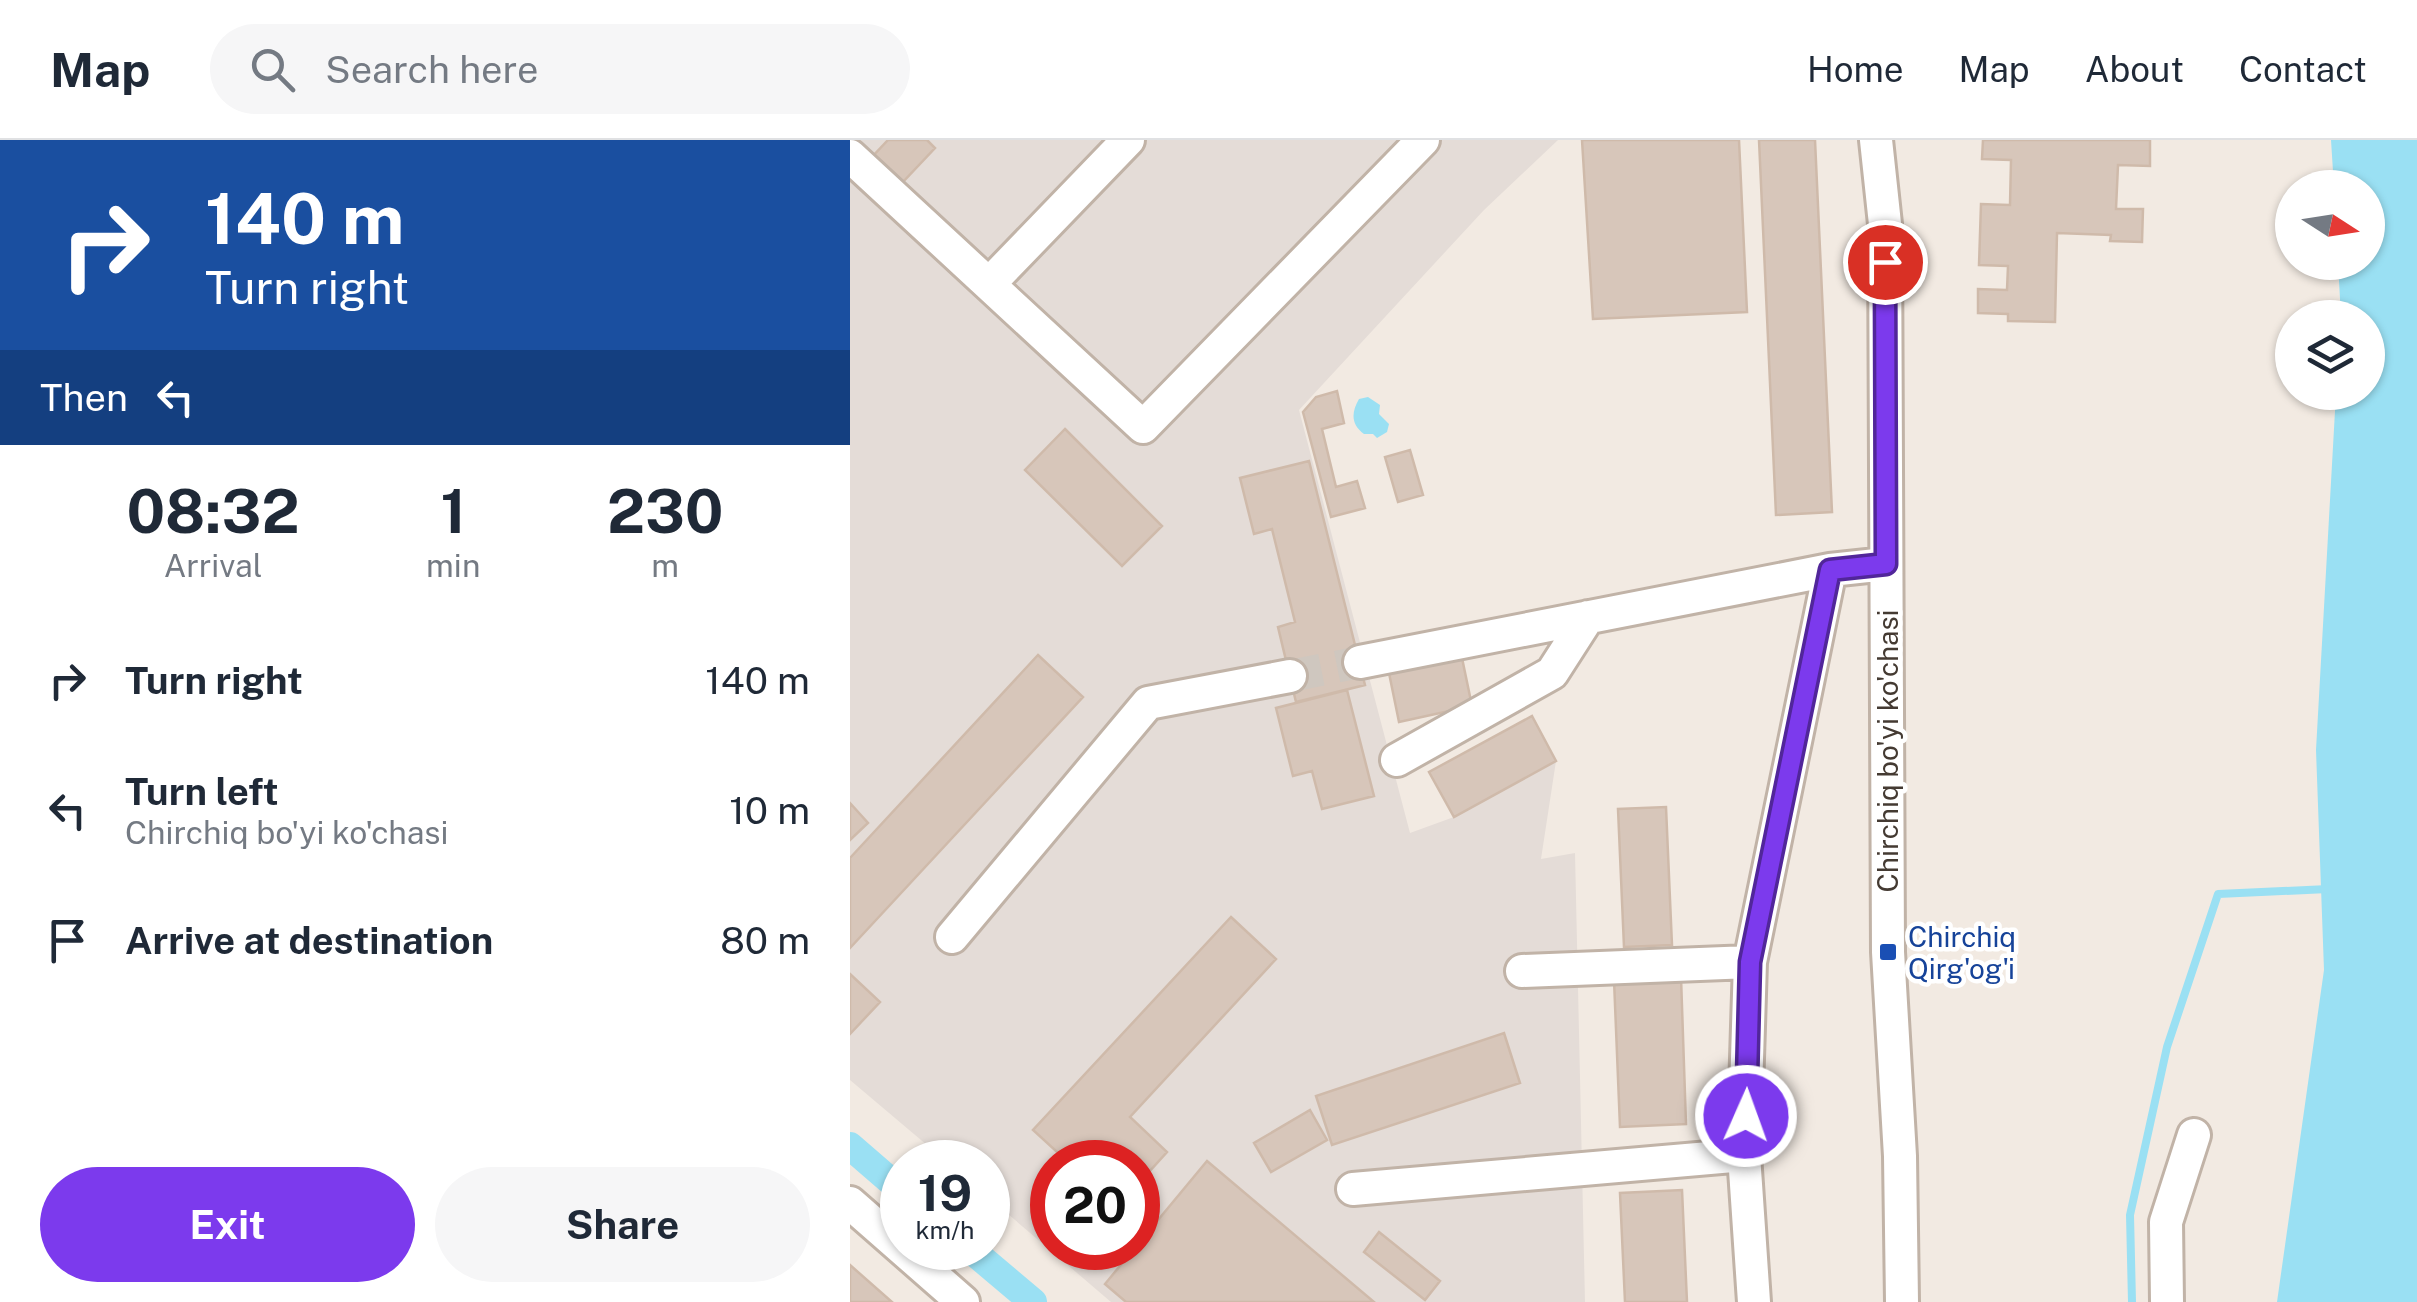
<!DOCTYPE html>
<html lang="en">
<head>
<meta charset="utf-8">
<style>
  :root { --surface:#fff; --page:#f6f6f7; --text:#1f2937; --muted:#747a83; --line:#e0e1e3; --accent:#7c3aed }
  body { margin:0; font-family:"Public Sans",sans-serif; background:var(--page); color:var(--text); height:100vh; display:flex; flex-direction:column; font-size:38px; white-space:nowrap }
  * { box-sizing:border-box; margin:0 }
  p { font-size:32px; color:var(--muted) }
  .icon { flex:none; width:55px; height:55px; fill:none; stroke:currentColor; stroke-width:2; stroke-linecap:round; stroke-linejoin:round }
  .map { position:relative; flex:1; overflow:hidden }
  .drawer { display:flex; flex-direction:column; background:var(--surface); width:850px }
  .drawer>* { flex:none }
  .guide { background:#1a4fa0; color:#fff; overflow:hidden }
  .needle { width:65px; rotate:102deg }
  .buttons { position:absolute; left:1425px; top:30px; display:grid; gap:20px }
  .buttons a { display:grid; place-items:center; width:110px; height:110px; border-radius:50%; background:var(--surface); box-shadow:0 2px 8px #0004; font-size:50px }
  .speed { position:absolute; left:30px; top:1000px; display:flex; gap:20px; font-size:50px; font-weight:700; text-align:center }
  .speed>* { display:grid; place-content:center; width:130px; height:130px; border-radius:50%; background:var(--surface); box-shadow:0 2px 8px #0004; line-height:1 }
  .speed small { font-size:25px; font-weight:400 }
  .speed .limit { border:15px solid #d22; background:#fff; color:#111 }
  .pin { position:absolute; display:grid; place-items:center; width:85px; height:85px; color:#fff; margin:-42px; border:5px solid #fff; border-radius:50%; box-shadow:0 2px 10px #0007 }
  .me { position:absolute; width:110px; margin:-55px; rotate:2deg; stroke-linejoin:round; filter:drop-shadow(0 0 8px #0008) }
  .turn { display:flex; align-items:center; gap:35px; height:210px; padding:0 40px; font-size:45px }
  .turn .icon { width:130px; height:130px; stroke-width:2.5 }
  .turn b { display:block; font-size:70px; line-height:85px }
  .then { display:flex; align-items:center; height:95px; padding:0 40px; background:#0003; gap:20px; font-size:38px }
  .eta { display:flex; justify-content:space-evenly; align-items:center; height:170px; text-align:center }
  .eta b { font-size:60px; font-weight:700; line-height:70px }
  .cta { display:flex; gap:20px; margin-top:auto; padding:20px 40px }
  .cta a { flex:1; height:115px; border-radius:60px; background:var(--accent); color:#fff; font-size:40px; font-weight:700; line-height:115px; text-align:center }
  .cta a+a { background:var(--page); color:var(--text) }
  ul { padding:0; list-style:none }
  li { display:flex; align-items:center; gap:30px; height:130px; padding:0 40px }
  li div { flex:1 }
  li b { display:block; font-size:38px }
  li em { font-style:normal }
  header { display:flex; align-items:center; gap:60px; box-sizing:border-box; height:140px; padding:0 50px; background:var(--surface); border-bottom:2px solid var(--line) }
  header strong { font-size:48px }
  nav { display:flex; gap:55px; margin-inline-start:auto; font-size:35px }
  .search { width:700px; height:90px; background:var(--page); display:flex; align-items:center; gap:25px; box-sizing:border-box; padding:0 35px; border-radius:55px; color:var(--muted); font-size:38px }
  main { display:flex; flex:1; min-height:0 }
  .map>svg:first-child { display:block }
  .industrial { fill:#e4dcd7; fill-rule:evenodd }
  .water { fill:#9ae0f3 }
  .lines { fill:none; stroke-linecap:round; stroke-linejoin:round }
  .stream { stroke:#9ae0f3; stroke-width:8 }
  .canal { stroke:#9ae0f3; stroke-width:28 }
  .building { fill:#d7c6ba; stroke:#cfbaaa; stroke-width:2.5 }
  .minor-tunnel { stroke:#cfc7bf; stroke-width:32; stroke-dasharray:32 16; stroke-linecap:butt }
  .minor-casing { stroke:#c1b3a7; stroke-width:38 }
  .minor { stroke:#fff; stroke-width:32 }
  .route-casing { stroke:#51269a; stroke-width:25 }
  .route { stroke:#7c3aed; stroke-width:18 }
  .transit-dot { fill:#1a4fb4; stroke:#fff; stroke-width:4 }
  .labels { text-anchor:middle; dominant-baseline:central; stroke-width:9; stroke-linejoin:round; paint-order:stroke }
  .street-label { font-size:28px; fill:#443a32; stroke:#fff }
  .transit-label { font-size:28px; fill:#164399; stroke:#fff; text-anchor:start }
</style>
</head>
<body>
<header>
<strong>Map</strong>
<div class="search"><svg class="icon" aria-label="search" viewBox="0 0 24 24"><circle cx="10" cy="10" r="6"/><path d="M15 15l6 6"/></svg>Search here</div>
<nav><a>Home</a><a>Map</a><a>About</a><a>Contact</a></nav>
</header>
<main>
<section class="drawer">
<div class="guide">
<div class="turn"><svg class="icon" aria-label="right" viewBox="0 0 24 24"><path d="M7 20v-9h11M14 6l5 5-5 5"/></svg><div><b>140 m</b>Turn right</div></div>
<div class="then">Then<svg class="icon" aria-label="left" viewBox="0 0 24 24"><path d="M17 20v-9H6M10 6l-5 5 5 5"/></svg></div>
</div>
<div class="eta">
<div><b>08:32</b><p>Arrival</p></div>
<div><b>1</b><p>min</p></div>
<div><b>230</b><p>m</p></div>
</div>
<ul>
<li><svg class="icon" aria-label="right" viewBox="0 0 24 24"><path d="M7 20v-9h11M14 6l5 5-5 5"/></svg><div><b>Turn right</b></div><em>140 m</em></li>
<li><svg class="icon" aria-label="left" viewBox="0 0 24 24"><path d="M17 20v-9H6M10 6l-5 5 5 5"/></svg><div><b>Turn left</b><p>Chirchiq bo'yi ko'chasi</p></div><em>10 m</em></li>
<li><svg class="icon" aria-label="arrive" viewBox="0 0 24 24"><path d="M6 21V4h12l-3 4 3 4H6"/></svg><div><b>Arrive at destination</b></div><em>80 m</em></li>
</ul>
<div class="cta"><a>Exit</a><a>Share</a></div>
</section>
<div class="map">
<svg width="1567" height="1162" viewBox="0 0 1567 1162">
  <rect width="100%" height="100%" fill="#f2eae2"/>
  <path class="industrial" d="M0 0H708L634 70 449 270 560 693 604 677 706 621 691 719 725 713 735 1162H261L138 1057V1022H97L0 940ZM202 1022H288V1108H202Z"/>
  <path class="water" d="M1481 0H1567V1162H1427L1474 830 1466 610 1486 253 1518 252V178L1491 177 1488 123 1518 122V48L1484 47Z
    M518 257 530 265 529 274 539 284 537 292 527 298 523 294H514C501 284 501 273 509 259Z"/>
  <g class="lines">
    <path class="stream" d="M1282 1162 1280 1075 1317 907 1368 754 1478 749"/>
    <path class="canal" d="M0 1006 52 1051
      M119 1108 183 1162"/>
  </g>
  <path class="building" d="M38 0H77L85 8 51 44 22 17Z
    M732 0H889L897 172 743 179Z
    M909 0H965L982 372 926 375Z
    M1133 0H1300V26L1268 25 1266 69H1293L1292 102 1260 101 1261 95 1207 93 1205 182 1158 181V174L1128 173V149L1157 150 1158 126 1129 125 1131 64 1160 65 1161 20 1132 19Z
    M487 251 494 283 472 289 486 347 507 341 515 368 481 377 453 272 466 257Z
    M215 289 312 386 272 426 175 330Z
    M560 310 573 355 548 362 535 317Z
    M459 321 515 545 446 562 428 487 445 482 422 389 404 394 390 338Z
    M188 515 233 557 0 808V718Z
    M612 518 622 566 549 582 539 533Z
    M497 550 524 656 472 669 462 631 443 636 426 568Z
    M682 576 706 621 604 677 579 632Z
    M0 663 18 683 0 700Z
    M816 667 822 805 774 807 768 669Z
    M381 777 426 819 280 977 317 1012 288 1044V1022H218L183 990Z
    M0 834 30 862 0 894Z
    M831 837 836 984 770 987 764 840Z
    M654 893 670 943 482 1005 466 956Z
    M460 970 477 1000 421 1032 404 1003Z
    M357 1021 524 1162H276L255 1144Z
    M832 1050 837 1162H775L770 1053Z
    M529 1092 590 1141 575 1160 514 1112Z
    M0 1125 42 1162H0Z"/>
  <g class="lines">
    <path class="minor-tunnel" d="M440 536 510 522"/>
    <g class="minor-casing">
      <path id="minor" d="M1026 0 1035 84 1038 812 1050 1016 1052 1162
        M0 16 293 287 573 0
        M139 144 278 0
        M510 522 980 430 1036 424
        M547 620 702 533 738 477
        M102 797 298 563 440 536
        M672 831 900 822
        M503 1049 894 1015
        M0 1063 113 1162
        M904 1162 894 1015 900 822 980 430
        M1317 1162 1316 1082 1344 995"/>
    </g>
    <use href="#minor" class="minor"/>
  </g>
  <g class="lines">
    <g class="route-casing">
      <path id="route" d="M896 976 900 822 980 430 1036 424 1035 122"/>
    </g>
    <use href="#route" class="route"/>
  </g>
  <rect class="transit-dot" x="1028" y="802" width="20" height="20" rx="5"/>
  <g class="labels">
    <g class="street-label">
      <text transform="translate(1037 611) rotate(-90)">Chirchiq bo'yi ko'chasi</text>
    </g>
    <g class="transit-label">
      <text x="1058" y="796">Chirchiq<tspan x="1058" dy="32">Qirg'og'i</tspan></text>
    </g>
  </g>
</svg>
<div class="buttons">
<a><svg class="needle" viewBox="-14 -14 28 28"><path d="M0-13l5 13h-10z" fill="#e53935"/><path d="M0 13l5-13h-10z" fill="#747a83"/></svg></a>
<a><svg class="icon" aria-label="layers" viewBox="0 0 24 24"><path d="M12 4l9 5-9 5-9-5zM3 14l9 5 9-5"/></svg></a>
</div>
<div class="speed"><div>19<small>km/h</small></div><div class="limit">20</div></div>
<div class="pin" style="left:1035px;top:122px;background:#d93025"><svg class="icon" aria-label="arrive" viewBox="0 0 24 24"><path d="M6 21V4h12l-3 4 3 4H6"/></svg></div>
<svg class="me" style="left:896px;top:976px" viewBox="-20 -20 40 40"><circle r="17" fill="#7c3aed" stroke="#fff" stroke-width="3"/><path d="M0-11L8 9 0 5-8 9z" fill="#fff"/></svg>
</div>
</main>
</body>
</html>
